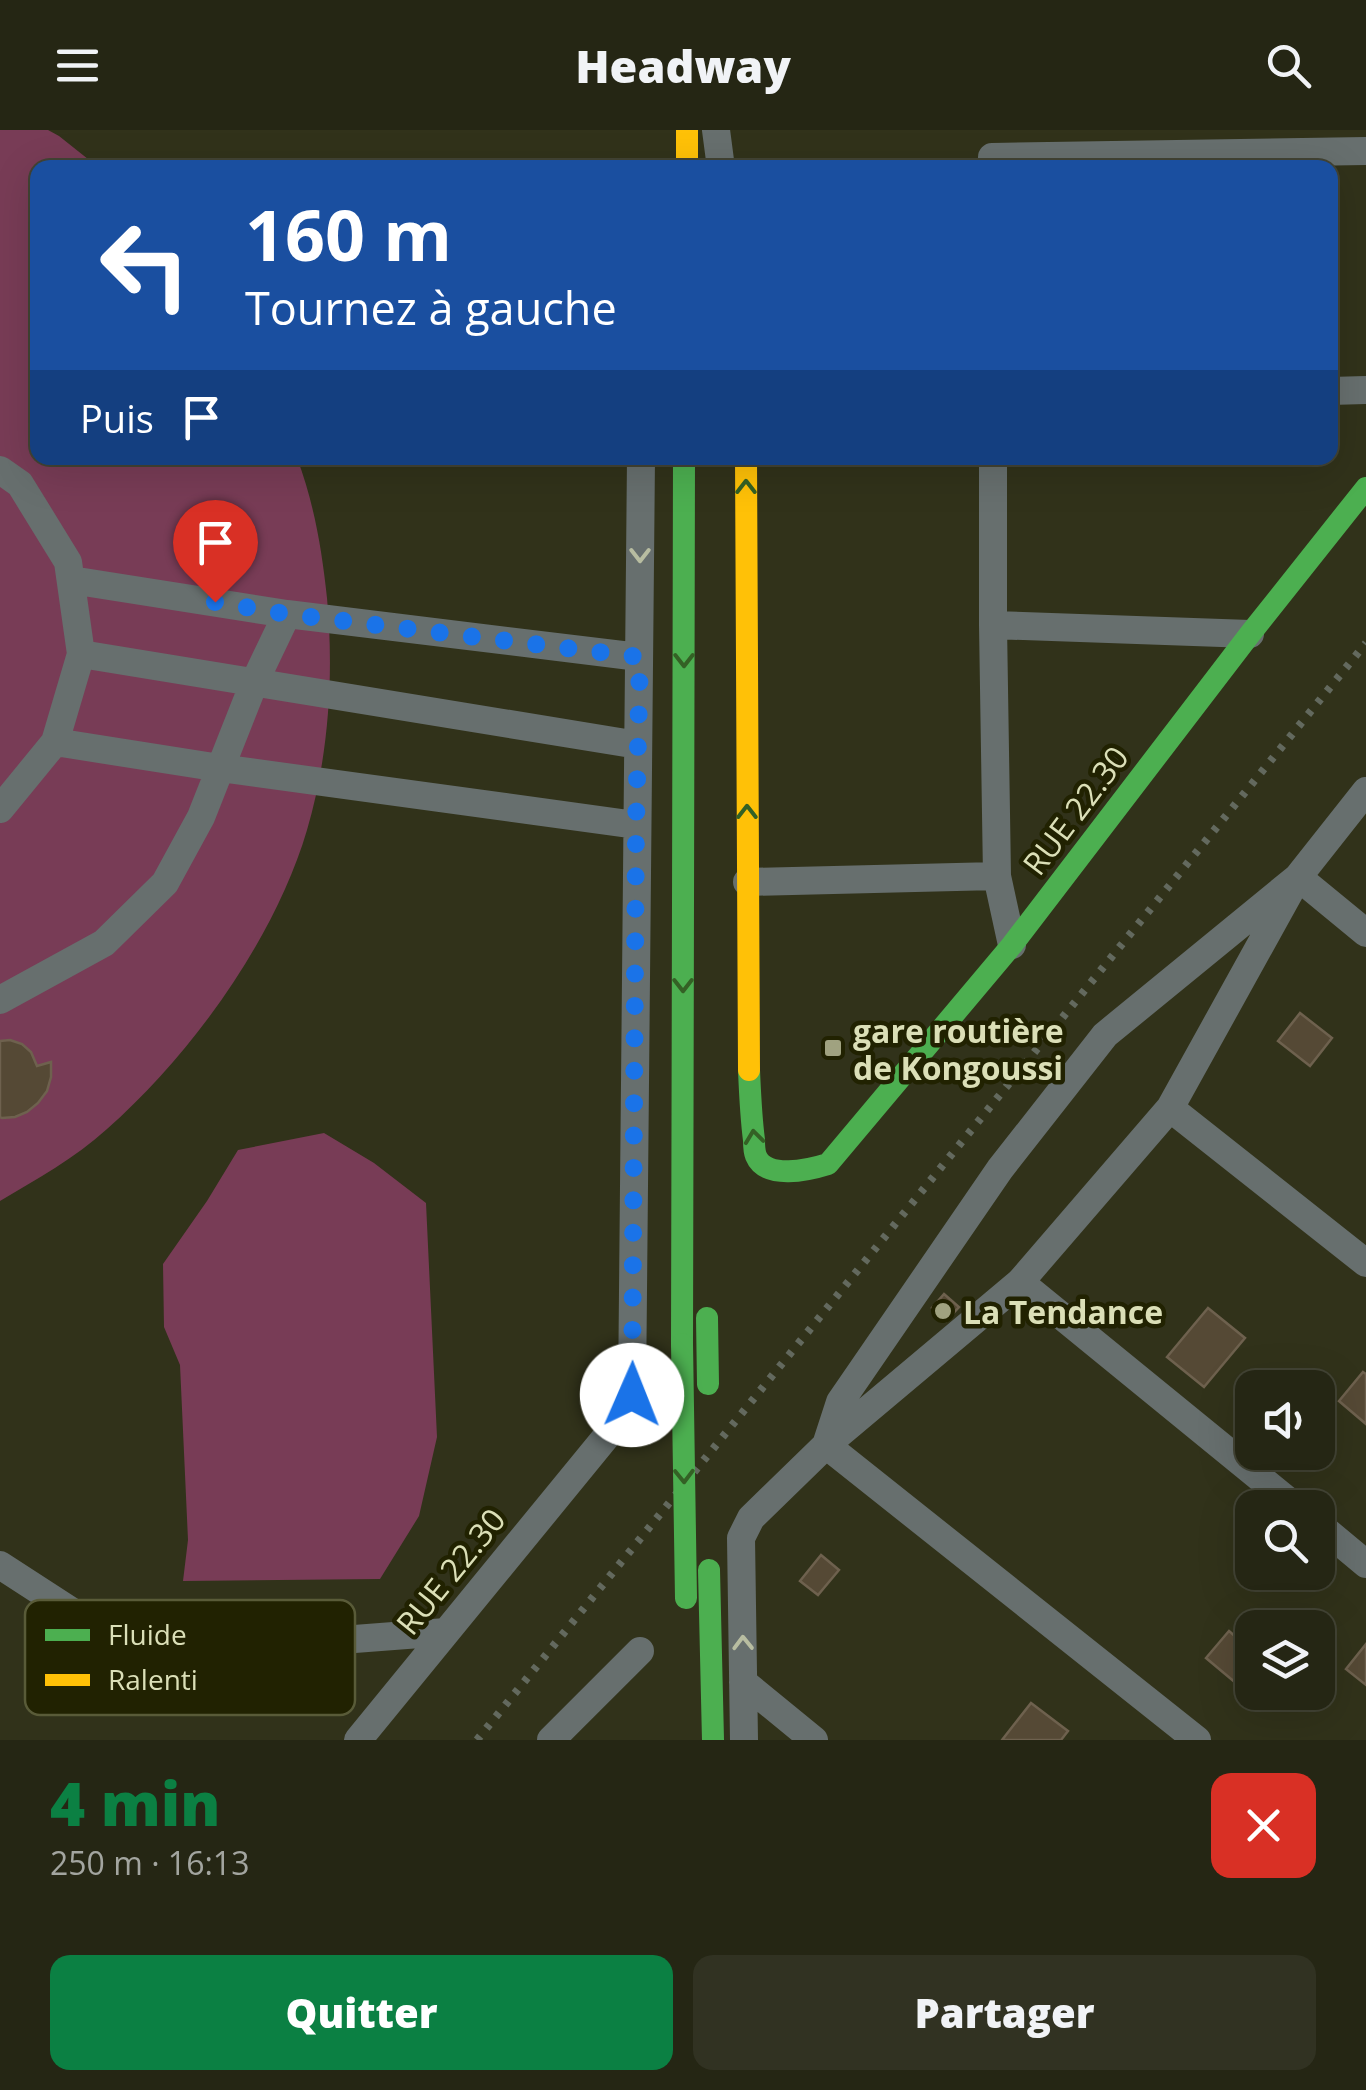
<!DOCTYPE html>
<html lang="fr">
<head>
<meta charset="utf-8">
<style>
  :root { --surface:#252614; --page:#313222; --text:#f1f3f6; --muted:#a3a5a0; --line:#424334; --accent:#0b8043 }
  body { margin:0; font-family:"Open Sans",sans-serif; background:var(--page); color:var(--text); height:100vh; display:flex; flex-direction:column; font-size:38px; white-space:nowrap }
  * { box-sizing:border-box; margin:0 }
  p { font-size:32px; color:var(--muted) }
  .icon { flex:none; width:55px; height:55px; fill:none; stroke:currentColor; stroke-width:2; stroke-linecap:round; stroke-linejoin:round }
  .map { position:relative; height:1610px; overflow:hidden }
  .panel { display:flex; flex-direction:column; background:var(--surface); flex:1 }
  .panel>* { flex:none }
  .guide { position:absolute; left:30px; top:30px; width:1308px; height:305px; border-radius:20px; box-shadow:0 10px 40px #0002,0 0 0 2px var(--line); background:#1a4fa0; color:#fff; overflow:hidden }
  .controls { position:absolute; left:1235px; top:1240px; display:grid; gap:20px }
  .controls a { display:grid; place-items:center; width:100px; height:100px; border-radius:20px; background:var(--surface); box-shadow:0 10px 40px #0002,0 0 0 2px var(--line); font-size:50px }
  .pin { position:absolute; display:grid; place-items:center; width:85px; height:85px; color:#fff; margin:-102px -42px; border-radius:50% 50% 50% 0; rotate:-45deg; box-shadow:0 0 10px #0007 }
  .pin .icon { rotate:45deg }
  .me { position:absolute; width:110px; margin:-55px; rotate:1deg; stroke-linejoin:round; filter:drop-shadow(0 0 8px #0008) }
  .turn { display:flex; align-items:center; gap:35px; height:210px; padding:0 50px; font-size:45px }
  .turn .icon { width:130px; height:130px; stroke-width:2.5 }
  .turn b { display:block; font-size:70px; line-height:85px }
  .then { display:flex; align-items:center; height:95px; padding:0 50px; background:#0003; gap:20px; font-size:38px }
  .round { display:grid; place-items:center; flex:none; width:105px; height:105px; border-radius:20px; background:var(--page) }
  .headline { display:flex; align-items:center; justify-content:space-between; height:170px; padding:0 50px }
  h1 { font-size:60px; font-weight:800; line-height:75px; color:var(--accent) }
  .primary-button { display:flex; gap:20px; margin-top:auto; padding:20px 50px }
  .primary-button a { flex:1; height:115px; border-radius:20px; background:var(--accent); color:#fff; font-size:40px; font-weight:800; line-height:115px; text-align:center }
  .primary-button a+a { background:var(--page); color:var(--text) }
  header { display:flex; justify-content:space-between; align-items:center; height:130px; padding:0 50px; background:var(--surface); font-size:45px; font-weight:800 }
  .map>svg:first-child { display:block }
  .green { fill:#783c56 }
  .building { fill:#554935; stroke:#6e614e; stroke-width:2.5 }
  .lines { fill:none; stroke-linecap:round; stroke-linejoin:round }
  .street { stroke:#676f6e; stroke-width:28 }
  .fast { stroke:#4caf50; stroke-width:22 }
  .slow { stroke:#ffc107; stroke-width:22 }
  .rail { stroke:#63695e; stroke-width:8; stroke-dasharray:5 10; stroke-linecap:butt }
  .fast-bridge { stroke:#4caf50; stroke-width:22 }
  .oneway { stroke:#346125 }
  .oneway2 { stroke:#b8bda1 }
  .route { stroke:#1a73e8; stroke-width:18; stroke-dasharray:0 32.4 }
  .poi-dot { fill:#a0a280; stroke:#212201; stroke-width:4 }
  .labels { text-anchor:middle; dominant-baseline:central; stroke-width:9; stroke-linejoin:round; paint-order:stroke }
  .street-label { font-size:32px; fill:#dbdfb7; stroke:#212201 }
  .poi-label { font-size:32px; font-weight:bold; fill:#dbdfb7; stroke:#212201; text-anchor:start }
  .key { fill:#212201; stroke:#595b38; stroke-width:2.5 }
  .key-label { font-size:28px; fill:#dbdfb7 }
</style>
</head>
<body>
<header><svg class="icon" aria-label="menu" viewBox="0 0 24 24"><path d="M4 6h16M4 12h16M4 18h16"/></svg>Headway<svg class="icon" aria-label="search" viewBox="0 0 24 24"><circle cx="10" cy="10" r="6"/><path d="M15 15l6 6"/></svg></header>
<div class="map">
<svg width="1366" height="1610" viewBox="0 0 1366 1610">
  <rect width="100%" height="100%" fill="#31321a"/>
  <path class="green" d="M0 0H48L59 6 98 37 38 38V328H297C314 373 322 420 327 468 334 545 329 625 307 700 275 809 191 925 107 999 75 1028 37 1049 0 1071Z
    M324 1003 374 1033 426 1073 437 1307 419 1386 380 1449 183 1451 188 1410 180 1235 164 1197 163 1134 207 1071 238 1020Z"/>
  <path class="building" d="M1300 883 1332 908 1310 936 1278 911Z
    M10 910 22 914 31 922 37 936 51 932V947L47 961 38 973 27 982 15 987 2 988 0 987V911Z
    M944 1164 959 1177 946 1191 932 1178Z
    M1208 1178 1245 1208 1204 1257 1167 1227Z
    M1363 1242 1366 1244V1294L1339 1271Z
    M821 1425 839 1440 818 1465 800 1451Z
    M1229 1501 1252 1521V1548L1243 1559 1206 1528Z
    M1366 1514V1555L1346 1539Z
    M1031 1573 1068 1601 1061 1610H1002Z"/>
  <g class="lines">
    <path class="street" d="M716 0 721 38
      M992 27 1366 21
      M1330 261 1366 260
      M993 328V495L997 746 1012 815
      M0 340 20 354 68 432 81 524 55 612 0 679
      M71 450 287 484 639 527
      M993 495 1250 504
      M81 524 638 615
      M55 612 220 638 636 695
      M747 752 997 746
      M0 870 104 813 165 753 201 687 254 553 287 484
      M1170 978 1366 1133
      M1020 1152 1297 1378
      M1318 1394 1366 1434
      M0 1435 91 1494 187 1516 302 1513 446 1502
      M743 1552 814 1610
      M358 1610 619 1291 632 1265 641 328
      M551 1610 640 1521
      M744 1610 741 1408 751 1388 826 1315 1020 1152 1170 978 1298 747 1366 661
      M1197 1610 826 1315 840 1272 1000 1039 1105 905 1298 747 1366 803"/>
    <path class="fast" d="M749 940C750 964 751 987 754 1010 754 1016 754 1021 756 1026 766 1050 809 1040 828 1034L1012 815 1250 504 1366 358
      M682 1214 684 328
      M709 1440 713 1610"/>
    <path class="slow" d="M687 0V38
      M746 328 749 940"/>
    <path class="rail" d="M477 1610 1366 513"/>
    <path class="fast-bridge" d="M707 1188 708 1254
      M682 1214 686 1468"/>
  </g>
  <defs><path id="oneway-chevron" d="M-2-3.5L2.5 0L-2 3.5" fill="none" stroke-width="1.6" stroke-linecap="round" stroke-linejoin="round" transform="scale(2.5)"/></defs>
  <g class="oneway">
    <use href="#oneway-chevron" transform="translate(746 357) rotate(-90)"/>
    <use href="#oneway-chevron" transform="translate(684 530) rotate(90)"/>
    <use href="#oneway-chevron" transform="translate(747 682) rotate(-90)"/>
    <use href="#oneway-chevron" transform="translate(683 855) rotate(90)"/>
    <use href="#oneway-chevron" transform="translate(754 1007) rotate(-97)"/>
    <use href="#oneway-chevron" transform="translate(684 1346) rotate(89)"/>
  </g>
  <g class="oneway2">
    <use href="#oneway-chevron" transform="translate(640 425) rotate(90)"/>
    <use href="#oneway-chevron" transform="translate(743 1513) rotate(-91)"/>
  </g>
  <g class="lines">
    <path class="route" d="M215 472 287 484 640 527 636 695 632 1265"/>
  </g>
  <g class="poi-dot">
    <rect x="823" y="908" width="20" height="20" rx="5"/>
    <circle cx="943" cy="1181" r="10"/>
  </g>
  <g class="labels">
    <g class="street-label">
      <text transform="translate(1075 680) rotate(-53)">RUE 22.30</text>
      <text transform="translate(450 1441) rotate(-51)">RUE 22.30</text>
    </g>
    <g class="poi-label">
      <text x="853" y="900">gare routière<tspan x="853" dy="37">de Kongoussi</tspan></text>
      <text x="963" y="1181">La Tendance</text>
    </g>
  </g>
  <rect x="25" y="1470" width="330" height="115" rx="15" class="key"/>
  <rect x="45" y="1499" width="45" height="12" fill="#4caf50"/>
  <rect x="45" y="1544" width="45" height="12" fill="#ffc107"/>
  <g class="key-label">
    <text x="108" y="1515">Fluide</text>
    <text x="108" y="1560">Ralenti</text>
  </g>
</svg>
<div class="controls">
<a><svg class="icon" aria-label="sound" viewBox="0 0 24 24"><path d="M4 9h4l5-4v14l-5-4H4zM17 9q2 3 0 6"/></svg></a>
<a><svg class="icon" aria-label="search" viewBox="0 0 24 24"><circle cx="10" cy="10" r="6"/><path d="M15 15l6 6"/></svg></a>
<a><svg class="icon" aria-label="layers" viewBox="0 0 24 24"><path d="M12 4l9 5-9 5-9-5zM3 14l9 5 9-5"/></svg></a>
</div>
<div class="pin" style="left:215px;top:472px;background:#d93025"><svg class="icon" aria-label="arrive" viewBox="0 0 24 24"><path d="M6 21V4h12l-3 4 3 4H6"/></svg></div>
<svg class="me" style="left:632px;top:1265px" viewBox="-20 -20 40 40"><circle r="19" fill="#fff"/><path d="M0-13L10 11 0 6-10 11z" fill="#1a73e8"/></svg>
<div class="guide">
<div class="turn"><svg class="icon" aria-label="left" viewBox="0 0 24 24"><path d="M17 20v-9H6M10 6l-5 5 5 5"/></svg><div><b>160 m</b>Tournez à gauche</div></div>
<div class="then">Puis<svg class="icon" aria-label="arrive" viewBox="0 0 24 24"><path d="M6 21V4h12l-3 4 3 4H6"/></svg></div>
</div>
</div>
<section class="panel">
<div class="headline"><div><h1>4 min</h1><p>250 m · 16:13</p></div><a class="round" style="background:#d93025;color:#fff"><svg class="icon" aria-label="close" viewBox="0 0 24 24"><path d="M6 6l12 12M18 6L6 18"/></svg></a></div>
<div class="primary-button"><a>Quitter</a><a>Partager</a></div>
</section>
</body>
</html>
